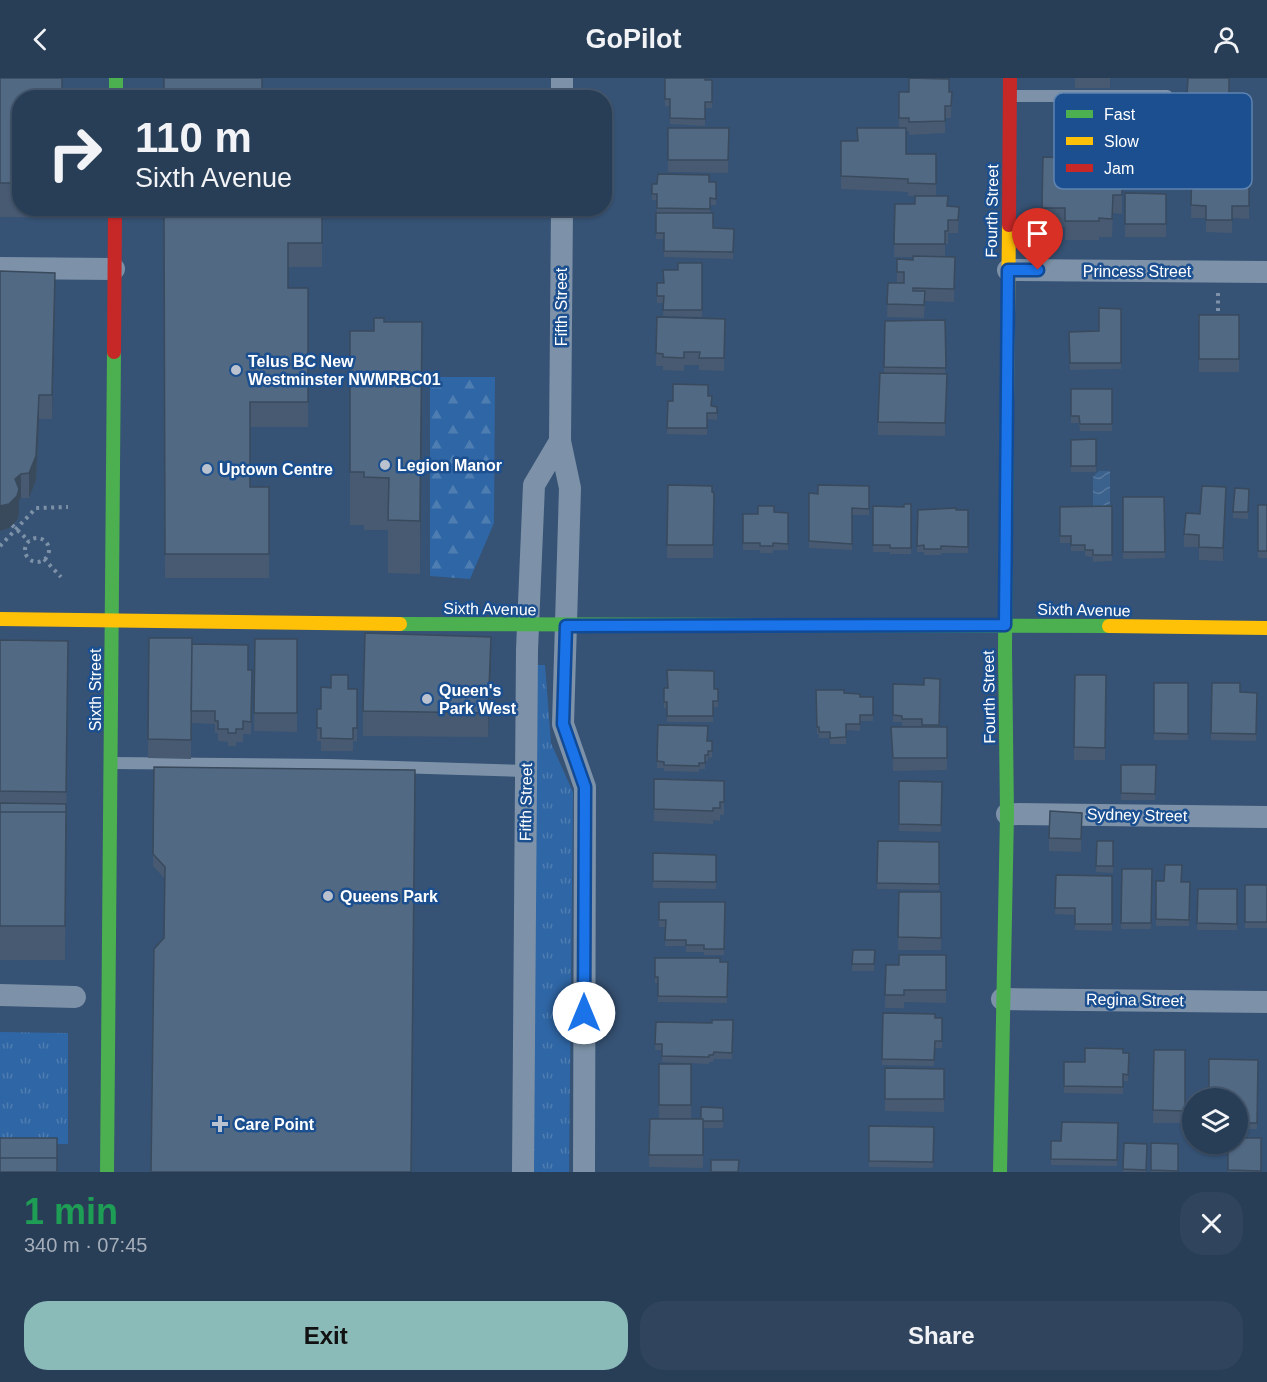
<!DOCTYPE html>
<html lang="en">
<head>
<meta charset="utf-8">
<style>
  :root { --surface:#283e57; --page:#30455d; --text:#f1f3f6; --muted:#a5aeba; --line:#44576d; --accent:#8bbbb9 }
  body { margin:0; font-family:Arial,sans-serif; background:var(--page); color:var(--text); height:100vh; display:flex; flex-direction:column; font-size:22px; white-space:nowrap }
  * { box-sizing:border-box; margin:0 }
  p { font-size:20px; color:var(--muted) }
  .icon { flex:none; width:33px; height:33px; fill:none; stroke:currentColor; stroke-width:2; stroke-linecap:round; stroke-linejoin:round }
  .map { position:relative; height:1094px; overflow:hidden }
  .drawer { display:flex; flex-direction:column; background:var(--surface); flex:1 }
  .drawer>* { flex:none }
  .banner { position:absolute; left:12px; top:12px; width:600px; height:126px; border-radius:24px; box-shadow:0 2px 4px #0004,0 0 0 2px var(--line); background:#283e57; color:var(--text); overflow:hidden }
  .tools { position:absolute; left:1182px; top:1010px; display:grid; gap:12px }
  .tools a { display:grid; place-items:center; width:66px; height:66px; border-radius:50%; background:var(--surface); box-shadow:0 2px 4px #0004,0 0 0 2px var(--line); font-size:30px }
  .pin { position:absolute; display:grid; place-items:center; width:51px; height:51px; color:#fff; margin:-62px -26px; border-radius:50% 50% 50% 0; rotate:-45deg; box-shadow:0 0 6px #0007 }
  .pin .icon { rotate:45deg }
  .me { position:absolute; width:66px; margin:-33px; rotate:0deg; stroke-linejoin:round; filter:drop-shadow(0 0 4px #0008) }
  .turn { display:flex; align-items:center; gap:21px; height:126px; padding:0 24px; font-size:27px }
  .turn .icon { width:78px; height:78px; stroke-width:2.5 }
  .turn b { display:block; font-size:42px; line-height:51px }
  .round { display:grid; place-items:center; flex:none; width:63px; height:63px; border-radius:24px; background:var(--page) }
  .overview { display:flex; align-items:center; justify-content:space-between; height:102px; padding:0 24px }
  h1 { font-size:36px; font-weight:700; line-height:45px; color:#1e9e55 }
  .cta { display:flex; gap:12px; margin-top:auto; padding:12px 24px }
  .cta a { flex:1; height:69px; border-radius:24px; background:var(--accent); color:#111; font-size:24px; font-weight:700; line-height:69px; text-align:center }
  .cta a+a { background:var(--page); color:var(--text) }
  header { display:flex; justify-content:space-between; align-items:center; height:78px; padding:0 24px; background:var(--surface); font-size:27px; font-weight:700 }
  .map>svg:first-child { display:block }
  .grass { fill:url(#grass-tufts) }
  .forest { fill:url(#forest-firs) }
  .water { fill:url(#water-waves) }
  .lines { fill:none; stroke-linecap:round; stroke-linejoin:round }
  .path { stroke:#7d92a8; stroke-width:4; stroke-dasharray:3 4.5; stroke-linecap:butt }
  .lane { stroke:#7d92a8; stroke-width:12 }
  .street { stroke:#7d92a8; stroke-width:22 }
  .fast { stroke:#4caf50; stroke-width:14 }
  .slow { stroke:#ffc107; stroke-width:14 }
  .jam { stroke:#c62828; stroke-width:14 }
  .wall { fill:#475a72 }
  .shaded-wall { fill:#394a5c }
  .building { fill:#526984; stroke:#394a5c; stroke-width:1.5 }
  .route-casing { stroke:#114b97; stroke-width:15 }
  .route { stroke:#1a73e8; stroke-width:10 }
  .poi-dot { fill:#b9c2ce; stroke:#1b4f8f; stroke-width:2 }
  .labels { text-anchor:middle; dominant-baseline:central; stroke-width:5; stroke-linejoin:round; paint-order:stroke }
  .street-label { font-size:16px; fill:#fff; stroke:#1b4f8f }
  .poi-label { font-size:16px; font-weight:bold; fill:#fff; stroke:#1b4f8f; text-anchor:start }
  .key { fill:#1b4f8f; stroke:#5f84b1; stroke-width:1.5 }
  .key-label { font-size:16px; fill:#fff }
</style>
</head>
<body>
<header><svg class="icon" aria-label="back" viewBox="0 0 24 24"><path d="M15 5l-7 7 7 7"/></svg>GoPilot<svg class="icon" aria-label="person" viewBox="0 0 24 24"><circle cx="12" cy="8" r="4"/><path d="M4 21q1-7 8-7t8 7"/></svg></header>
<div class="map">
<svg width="1267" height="1094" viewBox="0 0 1267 1094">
  <defs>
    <pattern id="grass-tufts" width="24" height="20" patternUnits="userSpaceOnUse" patternTransform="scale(1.5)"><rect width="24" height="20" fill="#2f66a5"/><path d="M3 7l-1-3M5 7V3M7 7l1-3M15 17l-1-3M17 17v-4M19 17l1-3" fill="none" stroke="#4e7db2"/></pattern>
    <pattern id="forest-firs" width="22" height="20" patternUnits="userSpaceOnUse" patternTransform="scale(1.5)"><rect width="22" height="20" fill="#2f66a5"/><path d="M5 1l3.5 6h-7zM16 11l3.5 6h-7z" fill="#4e7db2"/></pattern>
    <pattern id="water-waves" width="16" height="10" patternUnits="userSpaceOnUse" patternTransform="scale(1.5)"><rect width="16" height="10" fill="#3b618d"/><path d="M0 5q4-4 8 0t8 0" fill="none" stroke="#58799e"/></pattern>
  </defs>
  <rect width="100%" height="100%" fill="#365274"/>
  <path class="grass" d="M537 587H545L551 665 573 714 569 1094H533Z
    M0 954 68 955V1066H0Z"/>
  <path class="forest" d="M430 299H495L494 445 470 501 430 498Z"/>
  <path class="water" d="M1099 393H1110V432H1093V399Z"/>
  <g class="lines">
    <path class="path" d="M1218 215V240
      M12 447 29 463
      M25 472a12 12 0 1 1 24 0a12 12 0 1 1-24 0Z
      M0 468 36 430 68 429
      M44 481 61 499"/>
    <path class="lane" d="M1012 18H1167
      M112 685 329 687 527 693"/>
    <path class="street" d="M562 20V0
      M562 130 560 363 570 410 563 646 585 709 584 1094
      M0 190 114 191
      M1008 192 1267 194
      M1007 736 1267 739
      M0 917 75 919
      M1002 921 1267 924
      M523 1094 527 572 534 407 560 363"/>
    <path class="fast" d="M116 0V20
      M400 546 1109 548
      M107 1094 114 274
      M1000 1094 1007 736 1005 573 1007 327"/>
    <path class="slow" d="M1007 327 1009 147
      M0 541 400 546
      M1109 548 1267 550"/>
    <path class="jam" d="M1009 147 1010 0
      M114 274 115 130"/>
  </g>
  <path class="wall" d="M0 0 20 20V130H62V140L0 139Z
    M665 0 712 2V30H705V48L670 46V28H665Z
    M1075 0H1110V10H1075Z
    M1188 0H1230L1229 23H1187Z
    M899 14H952L951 40H945V55L909 57V53H906V76H936V118L948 128 959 129 958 155H948V166H945V179H925H955L954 224 925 223 924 240 887 239 888 205H897V181L913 182V179H894L895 126H915V118H908V114L841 111V63H857L899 50Z
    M1155 15H1186V75H1155Z
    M1066 31 1127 32V77H1094V80H1122V136L1113 135 1112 159H1099V162H1065V149H1042L1043 79 1064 80 1066 71Z
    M668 50H729L728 95 668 94Z
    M1192 89 1249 90V141L1232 140V155L1206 154V140H1191Z
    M716 104V127H710V135L713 150 734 151 733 181 664 179V161H656L657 122H652V106Z
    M1125 115 1166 116V159H1125Z
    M164 130H322V189H288V210H308V349H250V409H269V500H165Z
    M702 185V239L663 238 664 225H657V205H664L678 192Z
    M0 193 55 219 52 341H39L36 402 29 420H21L19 422V435L17 442 9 450 0 453Z
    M1121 231V291L1070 292 1069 254 1099 253Z
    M1199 237H1239V294H1199Z
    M657 239 725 241 724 293 699 292V287H684V293L663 292V288H656Z
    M945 242V358L878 357V344L884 295 885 243Z
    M384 244 422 297 420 496 388 495V452H364V447H350V253H374Z
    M1071 311H1112V353H1080L1079 345H1071Z
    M708 318 712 328 717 335V342L707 341V357L667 356 668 323Z
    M1096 361V394H1071V362Z
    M668 407 714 415 713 480H667Z
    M869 408V437H852V472L809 470V415L818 416Z
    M1249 411 1248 441 1233 440V434Z
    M1123 419H1164L1165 480 1123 481Z
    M1226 422 1223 483 1199 482V469H1184V456L1200 436Z
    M911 426V476H890V474H873V428L904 429Z
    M1258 427H1267V480H1258Z
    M1112 428V483L1093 484V479L1085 478V473H1071V465H1060V429Z
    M918 432H968V475H941V477H924V474H917Z
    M774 434 788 435V472H773V475H760V472H743V436H758Z
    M149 560 192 566 248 592H252L251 656H243V664H236V668H228V664L218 663V655H215V646L191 645V642V681L148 680Z
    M255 561H297V654L254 653Z
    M0 562 68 563 65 882H0Z
    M491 584 488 659 363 658V633Z
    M1075 597H1106L1105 682H1074Z
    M940 601 939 649H947V692L893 693 891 649H922V648H902V644H893V606L924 607Z
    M1154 605H1188V662H1154Z
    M1212 605 1240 614 1257 615 1256 663 1211 662Z
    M348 611H357V663H353V673H321V663H317V631H321Z
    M714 611 718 618V629H713V644H667V630H664V624Z
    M816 612 844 615 860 619H873V643H860V653L846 652V666H830V660H819V656H817Z
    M658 647 708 663H712V680L708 679V683H705V691H699V694L664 693V690H657Z
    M1121 687H1156L1155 722H1121Z
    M154 689 415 692 164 860 165 801 153 788Z
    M654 701 724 703V737H720V743L713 742V746L654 743Z
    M899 703 942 704 941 754 899 753Z
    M1082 735 1081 774 1049 773V760Z
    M878 763 939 764V812L877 811Z
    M1097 763H1113V795L1096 794Z
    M653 775 716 777V811L653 810Z
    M1122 791H1152L1151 851H1121Z
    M1056 797 1112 798V853L1075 852V837L1055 836Z
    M1156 803 1190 804 1189 848H1156Z
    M1245 807H1267V850H1245Z
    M1198 811H1237V852H1197Z
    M899 814H941V872H898Z
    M659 824H725L724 877H704V874H686V868H665L666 849H659Z
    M853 872H875L874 893H852Z
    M946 877V925L904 924V930H885L886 887H899Z
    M655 880 728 884 727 925 658 924V905H655Z
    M883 935 942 940V970H935L934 988 882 987Z
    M733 942 732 981H714L713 984H709V986L662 984V972H655L656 944 712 945Z
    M1154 972H1185V1045H1153Z
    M1123 975 1129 981 1128 1003H1123V1016L1064 1015V984H1085Z
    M1258 982 1257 1051H1238V1020Z
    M659 986H691V1040H659Z
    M885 990 944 991V1034L885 1033Z
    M723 1030V1050H703V1090L649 1089 650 1041H701Z
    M1118 1045 1117 1088 1051 1087V1063H1061Z
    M869 1048 934 1049 933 1090 869 1089Z
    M1261 1060V1094H1228V1065Z
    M1124 1065 1147 1066 1146 1094H1123Z
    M1151 1065 1178 1066V1094H1151Z"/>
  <path class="shaded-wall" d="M55 195V219L52 341V317Z
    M422 244V297L420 496V443Z
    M39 317V341L36 402 29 420V395Z
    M21 396V420L19 422V435L17 442 9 450 0 453V428L15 401Z
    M1226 409V422L1223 483V470Z
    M491 559V584L488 659V635Z"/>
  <path class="building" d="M0 0H62V20H20V105H0Z
    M164 0H262V20H164Z
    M665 0H705V2H712V24H705V41L670 40V21H665Z
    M909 0 949 1V14H952L951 28H945V43L909 44V40H899V14H909Z
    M1188 0H1229V17H1187Z
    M668 50H729L728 82H668Z
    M857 50H906V76H936V106L908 105V101L841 98V63H858Z
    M1064 71 1094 72V80H1122V117H1113L1112 141 1099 140V143H1065V130H1042L1043 79 1064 80Z
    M1192 89 1249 90V128H1232V142H1206V128L1191 127Z
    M658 96 709 97V104H716V121L710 120V131L657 130V116H652V106H657Z
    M1125 115 1166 116V146H1125Z
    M915 118H948L947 128 959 129 958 142H948V153H945V166H894L895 126H915Z
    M164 130H322V165H288V210H308V324H250V409H269V476H165Z
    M656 135H713V150L734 151 733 174 664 173V155H656Z
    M913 178 955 179 954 211 913 210V213H925L924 227 887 226 888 205H904V194H897V181L913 182Z
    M678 185H702V232H663L664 218H657V205H664L663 192H678Z
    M0 193 55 195 52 317H39L36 378 29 395 21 396 15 401 19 411 17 418 9 426 0 428Z
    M1099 230 1121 231V285H1070L1069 254 1099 253Z
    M1199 237H1239V281H1199Z
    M657 239 725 241 724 280H699L700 274H684V280L663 279V276L656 275Z
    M374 240H384V244H422L420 443 388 442 389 400 364 399V394H350V253H374Z
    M945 242 946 290 884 289 885 243Z
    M880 295 947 296 945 345 878 344Z
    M673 306 708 307V318H712L711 328 717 329V335H707V350H667L668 323H673Z
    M1071 311H1112V346H1080L1079 338H1071Z
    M1096 361V388H1071V362Z
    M668 407 712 408V414L714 415 713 467H667Z
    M818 407 869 408V431L852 430V466L809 463V415L818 416Z
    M1202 408 1226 409 1223 470 1199 469V457L1184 456 1186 435 1200 436Z
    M1235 410 1249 411 1248 434H1233Z
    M1123 419H1164L1165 474H1123Z
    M904 426H911V470H890V467H873V428L904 429Z
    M1258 427H1267V473H1258Z
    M758 428H774V434L788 435V466L773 465V468H760V465H743V436H758Z
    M1112 428V477H1093V472H1085V467H1071V458H1060V429Z
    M956 430V432H968V469L941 468V471H924V467L917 468 918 432Z
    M365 555 491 559 488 635 363 633Z
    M149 560H192L191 662 148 661Z
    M255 561H297V635H254Z
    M0 562 68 563 66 714 0 713Z
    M192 566 248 567V592H252L251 644 243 643V651H236V655H228V651H218V643H215V633H191Z
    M667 592 714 593V611H718V623H713V638H667V624H664V610H668Z
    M331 597H348V611H357V650H353V661L321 660V650H317V631H321V609L331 610Z
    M1075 597H1106L1105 670 1074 669Z
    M924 600 940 601 939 647H922V641H902V638L893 637V606L924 607Z
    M1154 605H1188V656L1154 655Z
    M1212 605H1240V614L1257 615 1256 656 1211 655Z
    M816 612H844V615L860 616V619H873V637H860V646H846V659L830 660V654H819V649H817Z
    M658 647 708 648 707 663H712V673H708V677H705V685H699V688L664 687V684L657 683Z
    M891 649H947V680H893Z
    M1121 687H1156L1155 716 1121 715Z
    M154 689 415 692 411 1094H151L154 871 164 860 165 789 153 776Z
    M654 701 724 703V724H720V730H713V733L654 731Z
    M899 703 942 704 941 747 899 746Z
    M0 725 66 726V759V734H0Z
    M1050 733 1082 735 1081 761 1049 760Z
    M0 734H66L65 848H0Z
    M878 763 939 764V806L877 805Z
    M1097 763H1113V788H1096Z
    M653 775 716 777V804L653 803Z
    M1165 787H1182L1181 804H1190L1189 842 1156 841V803H1164Z
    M1122 791H1152L1151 845H1121Z
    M1056 797 1112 798V846H1075V830H1055Z
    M1245 807H1267V844H1245Z
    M1198 811H1237V846L1197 845Z
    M899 814H941V860L898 859Z
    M659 824H725L724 871H704V867H686V862H665L666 842H659Z
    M853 872H875L874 886H852Z
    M899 877H946V912H904V917H885L886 887H899Z
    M655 880H720V884H728L727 919 658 918V899H655Z
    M883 935 935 936V940H942V963H935L934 982 882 981Z
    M712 942H733L732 975 714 974 713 977H709V979L662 978V966H655L656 944 712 945Z
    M1085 970 1123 971V975H1129L1128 997 1123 996V1009L1064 1008V984H1085Z
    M1154 972H1185V1033L1153 1032Z
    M1209 981 1258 982 1257 1045H1238V1020H1209Z
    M659 986H691V1027H659Z
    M885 990 944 991V1021H885Z
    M701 1029 723 1030V1043H703V1041H701Z
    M650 1041H703V1077H649Z
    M1062 1044 1118 1045 1117 1082 1051 1081V1063H1061Z
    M869 1048 934 1049 933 1084 869 1083Z
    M0 1060H57V1080H0Z
    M1238 1060H1261V1093L1228 1092V1065H1238Z
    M1124 1065 1147 1066 1146 1092 1123 1091Z
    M1151 1065 1178 1066V1093L1151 1092Z
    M0 1080H57V1094H0Z
    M711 1082H739L738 1094H711Z"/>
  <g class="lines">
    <g class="route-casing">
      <path id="route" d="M584 935 585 709 563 646 566 548 1005 547 1008 192H1038"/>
    </g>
    <use href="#route" class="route"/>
  </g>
  <g class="poi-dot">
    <circle cx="236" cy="292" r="6"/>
    <circle cx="385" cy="387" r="6"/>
    <circle cx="207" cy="391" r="6"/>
    <circle cx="427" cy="621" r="6"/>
    <circle cx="328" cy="818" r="6"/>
    <path d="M217 1037h6v6h6v6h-6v6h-6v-6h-6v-6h6z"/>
  </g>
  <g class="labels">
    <g class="street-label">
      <text transform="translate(992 133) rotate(-89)">Fourth Street</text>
      <text x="1137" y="193">Princess Street</text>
      <text transform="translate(561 229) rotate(-90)">Fifth Street</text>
      <text transform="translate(490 531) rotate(1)">Sixth Avenue</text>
      <text transform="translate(1084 532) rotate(1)">Sixth Avenue</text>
      <text transform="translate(95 612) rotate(-90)">Sixth Street</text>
      <text transform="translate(989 619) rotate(-91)">Fourth Street</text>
      <text transform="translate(526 724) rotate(-89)">Fifth Street</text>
      <text transform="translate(1137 737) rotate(1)">Sydney Street</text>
      <text transform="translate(1135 922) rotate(1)">Regina Street</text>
    </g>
    <g class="poi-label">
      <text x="248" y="283">Telus BC New<tspan x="248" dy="18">Westminster NWMRBC01</tspan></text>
      <text x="397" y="387">Legion Manor</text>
      <text x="219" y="391">Uptown Centre</text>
      <text x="439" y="612">Queen's<tspan x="439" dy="18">Park West</tspan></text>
      <text x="340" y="818">Queens Park</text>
      <text x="234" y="1046">Care Point</text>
    </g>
  </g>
  <rect x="1054" y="15" width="198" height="96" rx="9" class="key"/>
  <rect x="1066" y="32" width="27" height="8" fill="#4caf50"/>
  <rect x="1066" y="59" width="27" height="8" fill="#ffc107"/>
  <rect x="1066" y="86" width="27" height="8" fill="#c62828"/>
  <g class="key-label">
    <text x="1104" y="42">Fast</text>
    <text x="1104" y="69">Slow</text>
    <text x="1104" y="96">Jam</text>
  </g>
</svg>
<div class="tools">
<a><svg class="icon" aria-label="layers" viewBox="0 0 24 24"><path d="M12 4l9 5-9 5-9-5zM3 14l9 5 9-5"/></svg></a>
</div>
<div class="pin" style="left:1038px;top:192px;background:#d93025"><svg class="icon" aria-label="arrive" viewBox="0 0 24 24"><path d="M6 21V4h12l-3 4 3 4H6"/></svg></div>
<svg class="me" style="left:584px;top:935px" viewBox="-20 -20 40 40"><circle r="19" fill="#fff"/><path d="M0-13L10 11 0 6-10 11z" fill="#1a73e8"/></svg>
<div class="banner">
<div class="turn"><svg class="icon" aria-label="right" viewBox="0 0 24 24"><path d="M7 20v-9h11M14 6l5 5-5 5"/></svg><div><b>110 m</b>Sixth Avenue</div></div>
</div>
</div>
<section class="drawer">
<div class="overview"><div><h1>1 min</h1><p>340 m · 07:45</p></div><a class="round"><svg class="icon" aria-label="close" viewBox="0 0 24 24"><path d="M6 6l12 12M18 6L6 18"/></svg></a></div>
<div class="cta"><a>Exit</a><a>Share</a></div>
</section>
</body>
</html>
